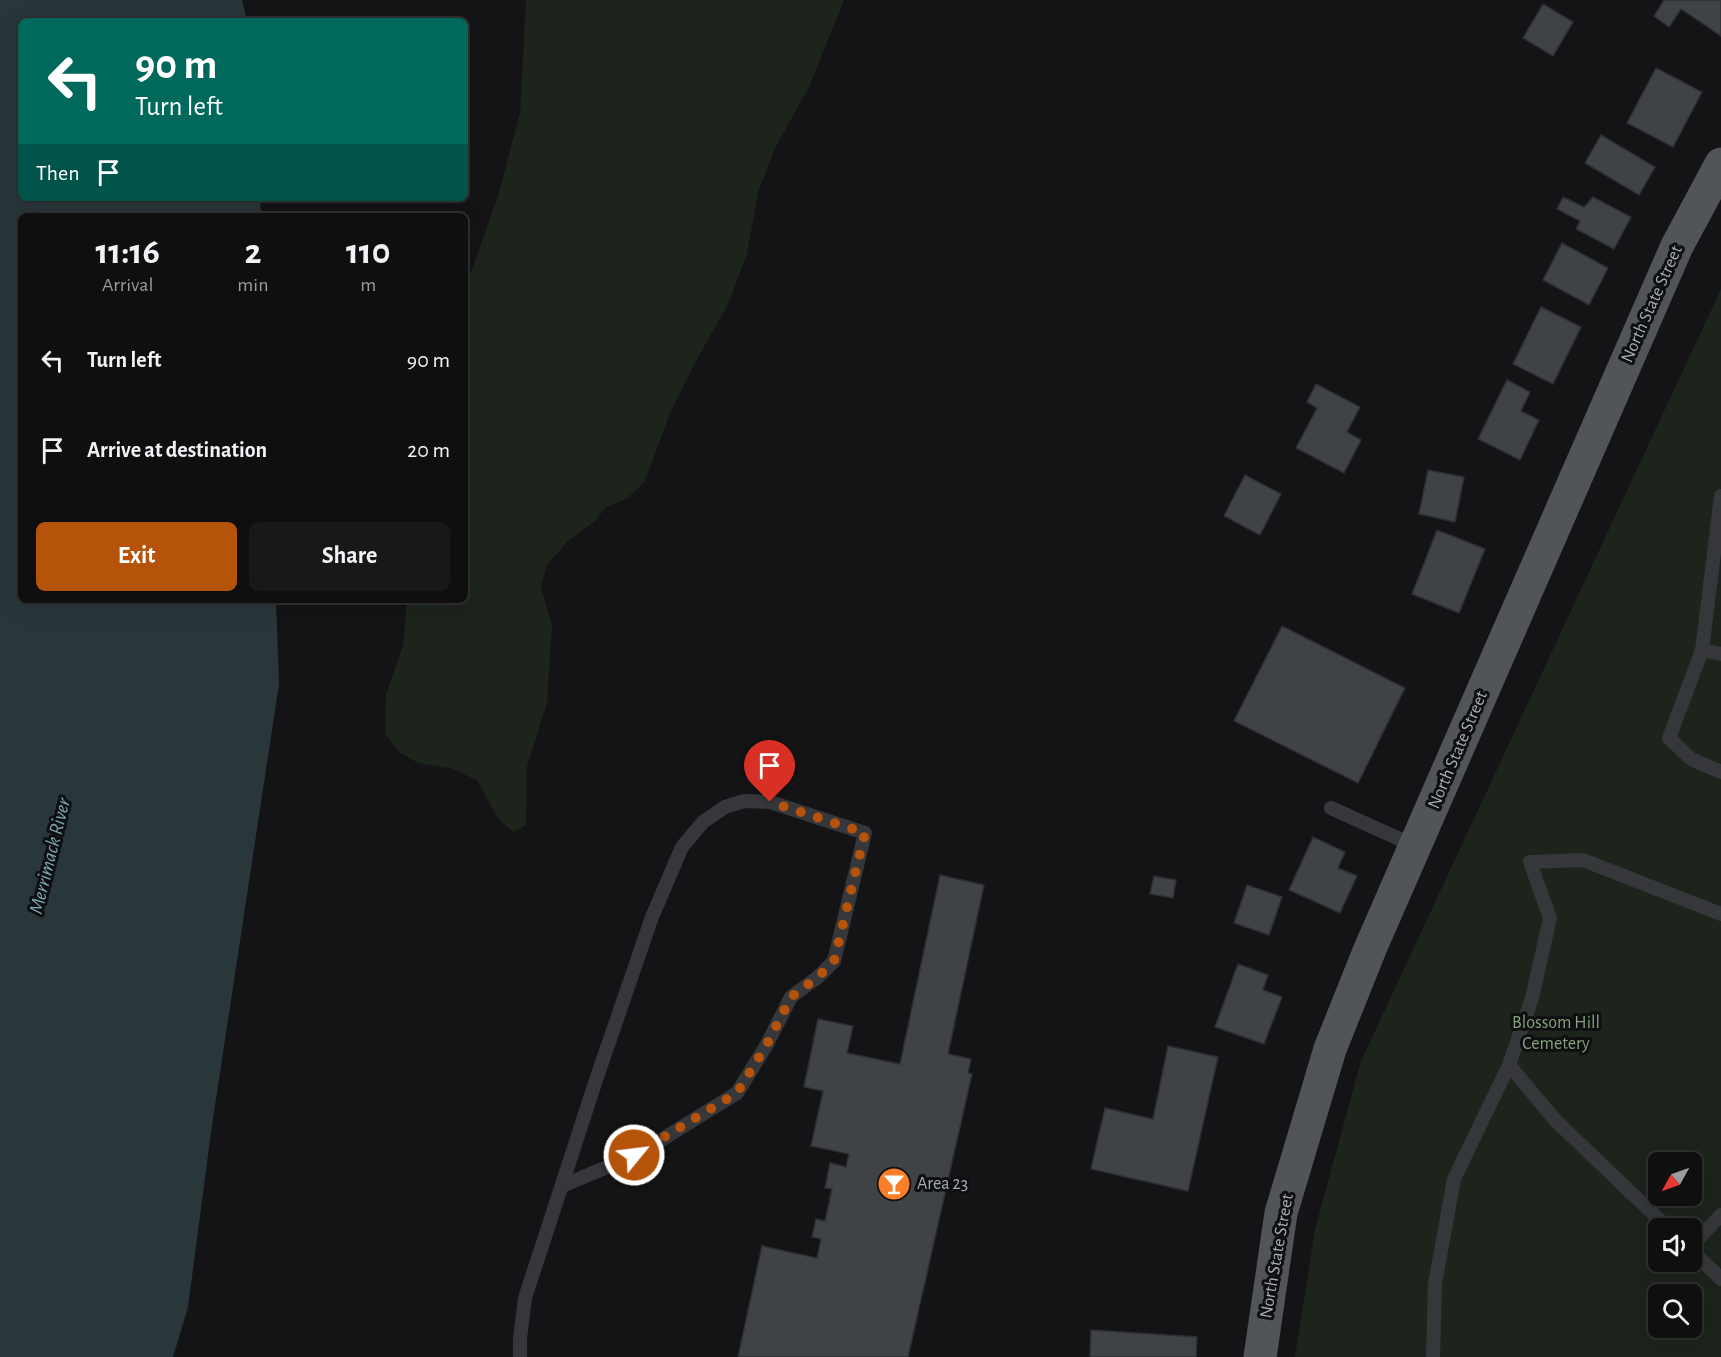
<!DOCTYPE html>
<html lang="en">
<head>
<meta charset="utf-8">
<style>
  :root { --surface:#0f0f10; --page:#181819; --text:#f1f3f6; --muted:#9b9c9f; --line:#2f2f30; --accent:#b45309 }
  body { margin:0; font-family:"Alegreya Sans",sans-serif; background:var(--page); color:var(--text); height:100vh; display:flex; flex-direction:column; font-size:22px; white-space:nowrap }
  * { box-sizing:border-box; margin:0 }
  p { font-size:20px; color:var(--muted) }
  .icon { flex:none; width:33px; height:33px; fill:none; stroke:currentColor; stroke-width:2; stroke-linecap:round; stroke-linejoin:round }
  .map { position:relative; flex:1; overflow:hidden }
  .side { position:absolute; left:18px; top:213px; width:450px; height:390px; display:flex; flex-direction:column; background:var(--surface); border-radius:9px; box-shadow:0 6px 24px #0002,0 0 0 2px var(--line) }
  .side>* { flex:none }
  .banner { position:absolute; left:18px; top:18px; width:450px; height:183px; border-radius:9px; box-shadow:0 6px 24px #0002,0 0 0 2px var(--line); background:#00695c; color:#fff; overflow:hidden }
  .needle { width:39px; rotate:230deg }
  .controls { position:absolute; left:1648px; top:1152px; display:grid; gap:12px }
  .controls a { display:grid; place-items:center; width:54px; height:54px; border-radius:9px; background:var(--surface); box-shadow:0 6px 24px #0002,0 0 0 2px var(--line); font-size:30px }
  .pin { position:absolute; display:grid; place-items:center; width:51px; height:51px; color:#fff; margin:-62px -26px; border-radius:50% 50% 50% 0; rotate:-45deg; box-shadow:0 0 6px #0007 }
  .pin .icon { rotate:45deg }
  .me { position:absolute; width:66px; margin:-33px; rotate:61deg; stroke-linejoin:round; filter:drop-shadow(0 0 4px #0008) }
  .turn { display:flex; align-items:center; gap:21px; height:126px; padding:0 18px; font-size:27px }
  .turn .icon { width:78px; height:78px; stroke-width:2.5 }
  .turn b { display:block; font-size:42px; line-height:51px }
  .then { display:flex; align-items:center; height:57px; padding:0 18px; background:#0003; gap:12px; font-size:22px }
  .eta { display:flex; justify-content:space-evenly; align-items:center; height:102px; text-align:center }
  .eta b { font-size:36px; font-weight:700; line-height:42px }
  .action { display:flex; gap:12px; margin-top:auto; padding:12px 18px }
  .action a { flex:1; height:69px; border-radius:9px; background:var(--accent); color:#fff; font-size:24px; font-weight:700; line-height:69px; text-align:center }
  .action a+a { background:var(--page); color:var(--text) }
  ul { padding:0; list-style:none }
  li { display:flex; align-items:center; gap:18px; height:90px; padding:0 18px }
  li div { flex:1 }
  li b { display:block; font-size:22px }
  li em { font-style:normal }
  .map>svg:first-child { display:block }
  .green { fill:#1d241c; fill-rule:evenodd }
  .water { fill:#2a373a }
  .building { fill:#404346; stroke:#2e2f32; stroke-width:1.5 }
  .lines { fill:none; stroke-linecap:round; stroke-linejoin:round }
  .lane { stroke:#35373b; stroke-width:14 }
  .primary { stroke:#51555a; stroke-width:33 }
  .route { stroke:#b45309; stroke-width:10; stroke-dasharray:0 18 }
  .labels { text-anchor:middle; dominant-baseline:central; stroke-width:6; stroke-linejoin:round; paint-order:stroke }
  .street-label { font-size:18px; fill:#a5afb7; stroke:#0f0f11 }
  .park-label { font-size:18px; fill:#83a27b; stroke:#0f0f11 }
  .poi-label { font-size:18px; fill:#a5afb7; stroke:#0f0f11; text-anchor:start }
  .water-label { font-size:20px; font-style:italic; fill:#7ba7b3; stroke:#0f0f11 }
</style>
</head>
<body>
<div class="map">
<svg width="1721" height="1357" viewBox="0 0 1721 1357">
  <rect width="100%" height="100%" fill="#141416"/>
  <path class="green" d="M526 0H844L809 87 775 148 758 193 747 254 728 304 695 363 671 411 644 483 626 499 606 507 596 520 567 542 547 565 541 587 552 625 547 703 527 767 526 825 514 832 499 820 477 780 450 768 418 763 399 752 385 733 386 694 403 646 407 600H465V289L498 196 520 113Z
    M1721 289V1357H1295L1315 1229 1361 1061ZM1659 1162H1692V1196H1659ZM1659 1228H1692V1262H1659ZM1659 1294H1692V1328H1659Z"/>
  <path class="water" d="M0 0H242L247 21H21V198H260L261 216H21V600H276L279 684 211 1132 188 1307 173 1357H0Z"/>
  <path class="building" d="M1664 0H1721V36L1681 9 1669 27 1654 16Z
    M1543 4 1573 22 1553 56 1523 38Z
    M1656 68 1702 92 1673 147 1627 123Z
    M1601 135 1655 167 1639 195 1585 163Z
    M1563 197 1584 207 1593 197 1631 217 1614 249 1576 229 1580 221 1557 209Z
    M1562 243 1608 268 1589 305 1543 280Z
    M1541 307 1581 327 1553 384 1513 364Z
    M1507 380 1530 392 1521 411 1539 420 1520 460 1478 439Z
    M1316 384 1360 407 1347 432 1361 440 1344 473 1296 448 1317 408 1307 402Z
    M1428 470 1464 477 1455 522 1419 514Z
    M1245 475 1281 494 1260 535 1224 516Z
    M1437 530 1485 549 1459 613 1412 594Z
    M1282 626 1405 688 1358 783 1234 721Z
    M1313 837 1345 852 1338 868 1357 876 1340 913 1289 890Z
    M940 875 984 885 948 1054 971 1059 968 1073 972 1074 908 1357H738L762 1246 817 1258 821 1239 812 1237 816 1219 825 1221 832 1189 825 1188 830 1163 846 1167 849 1154 811 1146 823 1091 804 1087 818 1019 853 1026 847 1053 900 1064Z
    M1154 876 1176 880 1173 898 1150 894Z
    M1247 885 1282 897 1269 935 1234 923Z
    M1238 964 1268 975 1263 990 1282 997 1264 1044 1215 1027Z
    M1168 1046 1218 1057 1188 1191 1091 1169 1105 1108 1153 1119Z
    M1091 1330 1197 1337 1196 1357H1090Z"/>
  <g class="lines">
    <path class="lane" d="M1721 496 1702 650 1669 738 1691 759 1721 772
      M1702 650 1721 654
      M1331 808 1415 846
      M1509 1065 1556 1121 1668 1228
      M1692 1245 1721 1215
      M1692 1251 1721 1279
      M520 1357V1339L525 1298 597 1077 652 917 682 847 703 822 725 807 744 801 770 802 865 833 834 961 818 977 791 997 766 1046 737 1093 648 1148 619 1162 562 1186
      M1433 1357 1435 1284 1454 1179 1509 1065 1532 998 1550 918 1530 862 1583 860 1721 914"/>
    <path class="primary" d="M1260 1357 1281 1213 1330 1049 1370 949 1677 246 1721 164"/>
  </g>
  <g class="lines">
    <path class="route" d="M634 1155 737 1093 766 1046 791 997 818 977 834 961 865 833 770 802"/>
  </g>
  <defs>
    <g id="bar-disc" transform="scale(1.725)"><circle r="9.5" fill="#f87e2a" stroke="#0f0f11"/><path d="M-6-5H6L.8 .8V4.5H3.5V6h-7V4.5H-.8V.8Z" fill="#fff"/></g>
  </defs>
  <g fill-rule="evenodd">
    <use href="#bar-disc" x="894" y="1184"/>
  </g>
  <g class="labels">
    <g class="street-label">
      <text transform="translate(1652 304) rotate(-66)">North State Street</text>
      <text transform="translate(1458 750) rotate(-67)">North State Street</text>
      <text transform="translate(1277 1256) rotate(-80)">North State Street</text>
    </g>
    <g class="park-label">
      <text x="1556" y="1023">Blossom Hill<tspan x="1556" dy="21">Cemetery</tspan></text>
    </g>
    <g class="poi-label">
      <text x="917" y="1184">Area 23</text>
    </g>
    <g class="water-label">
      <text transform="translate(50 856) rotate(-76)">Merrimack River</text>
    </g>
  </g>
</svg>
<div class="controls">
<a><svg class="needle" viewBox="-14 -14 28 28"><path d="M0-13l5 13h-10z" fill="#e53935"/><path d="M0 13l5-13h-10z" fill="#9b9c9f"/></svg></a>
<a><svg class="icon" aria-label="sound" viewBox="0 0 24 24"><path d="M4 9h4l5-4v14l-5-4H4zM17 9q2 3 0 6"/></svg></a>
<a><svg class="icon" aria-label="search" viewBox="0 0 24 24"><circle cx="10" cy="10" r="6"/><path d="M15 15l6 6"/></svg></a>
</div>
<div class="pin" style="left:770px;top:802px;background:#d93025"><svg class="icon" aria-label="arrive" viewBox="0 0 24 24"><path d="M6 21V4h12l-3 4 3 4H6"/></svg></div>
<svg class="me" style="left:634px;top:1155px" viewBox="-20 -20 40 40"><circle r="17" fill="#b45309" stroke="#fff" stroke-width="3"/><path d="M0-11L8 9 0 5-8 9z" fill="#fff"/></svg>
<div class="banner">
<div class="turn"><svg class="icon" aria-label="left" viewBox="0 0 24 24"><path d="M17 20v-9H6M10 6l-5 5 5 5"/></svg><div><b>90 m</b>Turn left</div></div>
<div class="then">Then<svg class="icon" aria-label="arrive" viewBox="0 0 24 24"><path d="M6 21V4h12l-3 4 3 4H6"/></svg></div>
</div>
<section class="side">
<div class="eta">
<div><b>11:16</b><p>Arrival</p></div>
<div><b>2</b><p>min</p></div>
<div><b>110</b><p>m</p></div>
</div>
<ul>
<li><svg class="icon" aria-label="left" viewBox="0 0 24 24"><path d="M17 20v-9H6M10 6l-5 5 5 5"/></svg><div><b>Turn left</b></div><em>90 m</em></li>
<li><svg class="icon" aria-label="arrive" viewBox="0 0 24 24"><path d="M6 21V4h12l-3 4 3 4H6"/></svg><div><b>Arrive at destination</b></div><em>20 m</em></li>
</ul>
<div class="action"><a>Exit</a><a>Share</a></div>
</section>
</div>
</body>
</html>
